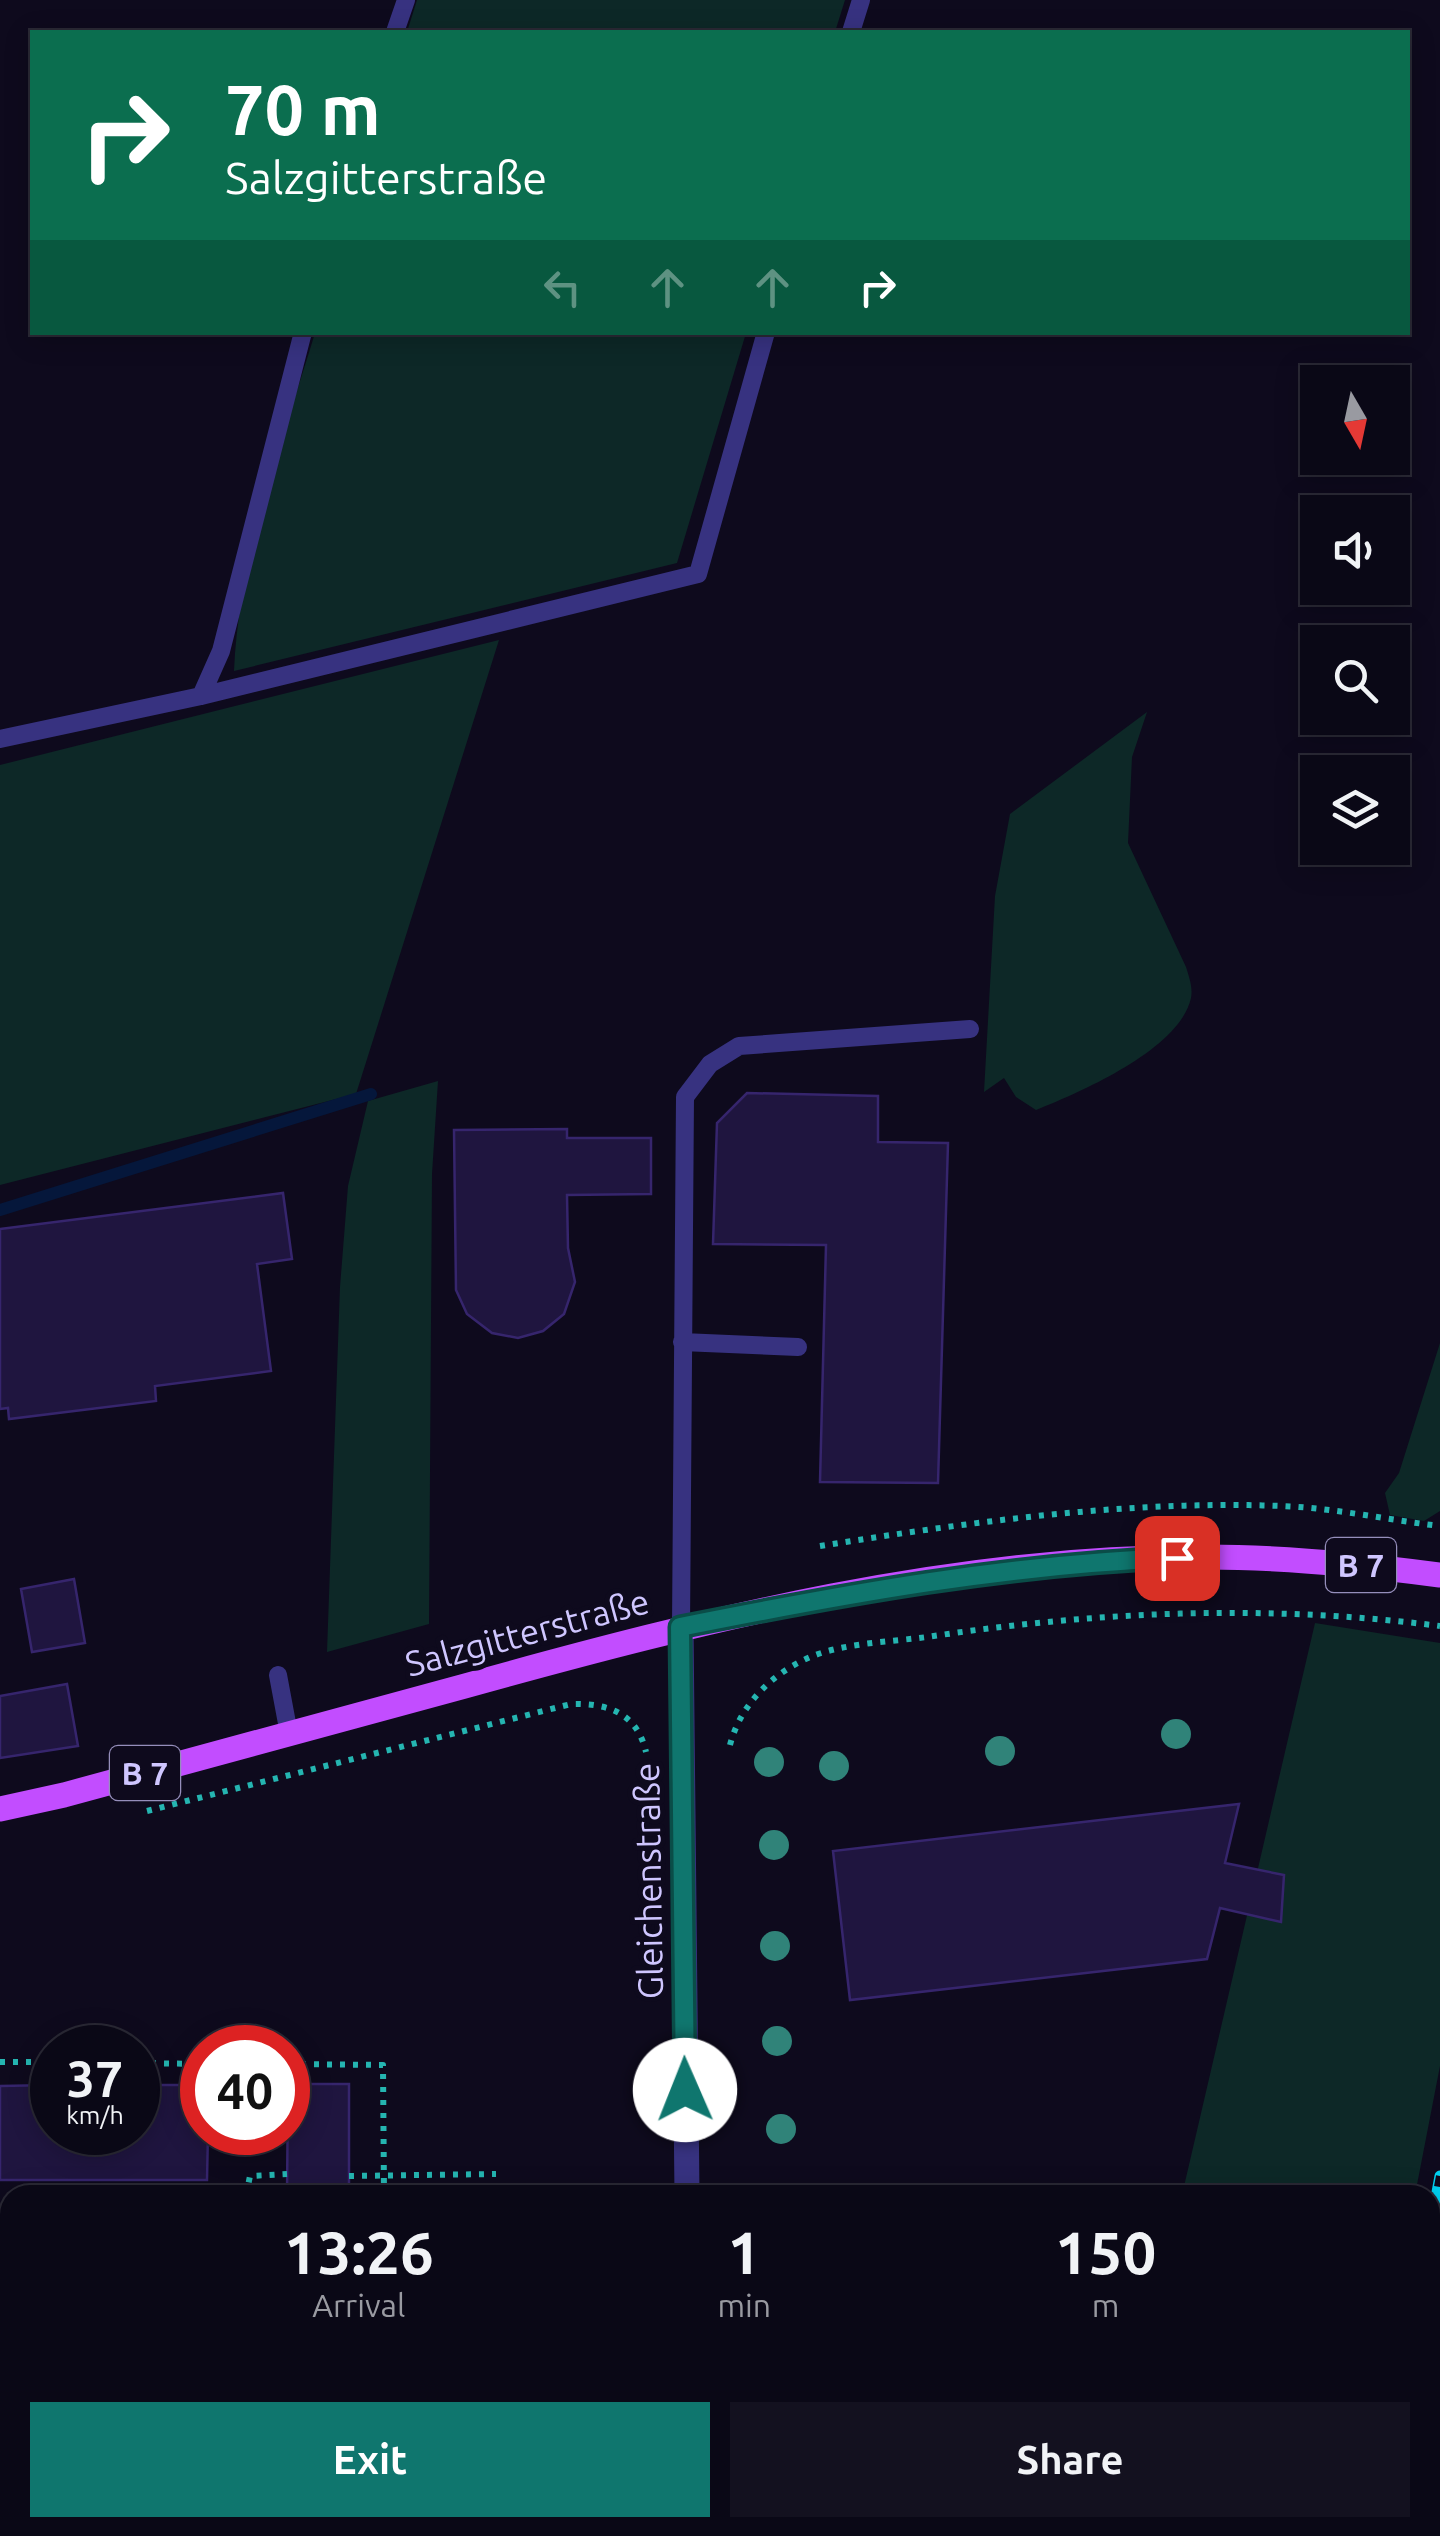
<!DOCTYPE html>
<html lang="en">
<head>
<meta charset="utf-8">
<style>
  :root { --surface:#0a0816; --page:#13111f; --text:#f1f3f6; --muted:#999aa1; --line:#2a2935; --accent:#0f766e }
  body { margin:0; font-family:Ubuntu,sans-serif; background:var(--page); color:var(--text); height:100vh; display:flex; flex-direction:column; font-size:38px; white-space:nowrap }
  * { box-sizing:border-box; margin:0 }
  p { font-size:32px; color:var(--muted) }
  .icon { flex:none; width:55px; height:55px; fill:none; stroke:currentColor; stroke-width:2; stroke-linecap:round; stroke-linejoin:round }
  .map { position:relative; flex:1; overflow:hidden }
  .drawer { position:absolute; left:0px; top:2185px; width:1440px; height:352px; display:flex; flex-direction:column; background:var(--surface); border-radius:30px 30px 0 0; box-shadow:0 5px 25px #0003,0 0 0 2px var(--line) }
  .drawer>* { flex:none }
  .banner { position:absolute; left:30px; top:30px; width:1380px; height:305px; border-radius:0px; box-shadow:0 5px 25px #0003,0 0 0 2px var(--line); background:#0b6e4f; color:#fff; overflow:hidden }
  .needle { width:65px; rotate:171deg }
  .controls { position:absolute; left:1300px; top:365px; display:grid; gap:20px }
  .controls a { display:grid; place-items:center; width:110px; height:110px; border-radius:0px; background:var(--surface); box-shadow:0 5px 25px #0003,0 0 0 2px var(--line); font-size:50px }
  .speed { position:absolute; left:30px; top:2025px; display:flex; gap:20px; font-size:50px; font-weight:700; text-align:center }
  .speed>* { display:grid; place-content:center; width:130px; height:130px; border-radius:50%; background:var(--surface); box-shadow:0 5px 25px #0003,0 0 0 2px var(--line); line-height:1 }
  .speed small { font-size:25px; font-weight:400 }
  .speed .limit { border:15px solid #d22; background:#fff; color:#111 }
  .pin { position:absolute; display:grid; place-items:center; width:85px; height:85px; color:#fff; margin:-42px; border-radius:20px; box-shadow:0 5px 15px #0006 }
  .me { position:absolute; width:110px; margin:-55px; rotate:359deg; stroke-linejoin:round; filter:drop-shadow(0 0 8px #0008) }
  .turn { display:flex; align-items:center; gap:35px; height:210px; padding:0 30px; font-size:45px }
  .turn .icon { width:130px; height:130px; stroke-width:2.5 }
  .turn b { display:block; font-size:70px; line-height:85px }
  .lanes { display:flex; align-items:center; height:95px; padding:0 30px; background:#0003; justify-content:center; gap:50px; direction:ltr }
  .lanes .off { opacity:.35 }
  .eta { display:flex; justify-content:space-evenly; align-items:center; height:170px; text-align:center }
  .eta b { font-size:60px; font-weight:600; line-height:70px }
  .action { display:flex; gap:20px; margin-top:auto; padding:20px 30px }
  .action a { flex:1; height:115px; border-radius:0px; background:var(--accent); color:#fff; font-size:40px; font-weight:600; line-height:115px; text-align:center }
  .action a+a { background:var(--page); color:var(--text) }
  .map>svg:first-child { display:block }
  .green { fill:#0d2827 }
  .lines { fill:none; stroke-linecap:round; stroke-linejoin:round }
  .stream { stroke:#05173b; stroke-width:12 }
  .building { fill:#1f153f; stroke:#36256d; stroke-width:2.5 }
  .path { stroke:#25b5b1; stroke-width:6; stroke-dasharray:5 8; stroke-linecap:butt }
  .service { stroke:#373280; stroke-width:18 }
  .tertiary { stroke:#373280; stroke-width:25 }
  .primary { stroke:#c24dff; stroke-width:25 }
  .rail-casing { stroke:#00d1f1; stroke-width:11 }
  .rail { stroke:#0e0a1d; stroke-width:8; stroke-dasharray:22; stroke-linecap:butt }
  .tree { fill:#308379 }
  .route-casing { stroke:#0a4d48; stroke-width:25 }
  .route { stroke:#0f766e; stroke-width:18 }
  .labels { text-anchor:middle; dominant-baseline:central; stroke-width:10; stroke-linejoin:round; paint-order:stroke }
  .shield { fill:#0e0a1d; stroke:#958ebb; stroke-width:2.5 }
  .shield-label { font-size:32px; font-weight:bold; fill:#cfc6ff }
  .street-label { font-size:35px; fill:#cfc6ff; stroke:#0e0a1d }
</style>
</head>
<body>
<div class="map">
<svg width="1440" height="2536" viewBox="0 0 1440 2536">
  <rect width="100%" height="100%" fill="#0e0a1d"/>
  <path class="green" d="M417 0H845L835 32H407Z
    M315 333H746L677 563 234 671C239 556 282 442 315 333Z
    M499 640 356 1094 0 1185V765Z
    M1147 712 1132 757 1128 843 1186 967C1189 977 1193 987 1191 998 1180 1049 1081 1092 1036 1110L1016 1097 1004 1078 984 1092 995 896 1010 814Z
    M438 1081 432 1174 429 1624 327 1652 340 1287 348 1186 368 1101Z
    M1440 1343V1511L1424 1521 1390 1515 1385 1493 1399 1473Z
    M1315 1623 1440 1643V2066L1415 2195H1182Z
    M1440 2319V2536H1413L1414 2528H1430V2388Z"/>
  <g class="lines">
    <path class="stream" d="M0 1210 371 1094"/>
  </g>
  <path class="building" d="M747 1093 878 1096V1142L948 1143 938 1483 820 1482 826 1245 713 1244 717 1123Z
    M567 1129V1138H651V1194L567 1195 568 1248 575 1282 564 1314 543 1331 518 1338 492 1333 467 1314 456 1290 454 1130Z
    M283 1193 292 1259 257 1264 271 1371 155 1386 156 1401 9 1419 8 1408 0 1409V1229Z
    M74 1579 85 1643 32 1652 21 1589Z
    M67 1684 78 1746 0 1758V1696Z
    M1239 1804 1225 1863 1284 1875 1281 1922 1220 1908 1207 1959 850 2000 833 1851Z
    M288 2084H349V2195H287Z
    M52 2085V2132H138V2085H202V2132H208L207 2180H0V2086Z"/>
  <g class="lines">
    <path class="path" d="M820 1546C971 1522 1127 1500 1282 1506 1334 1508 1388 1520 1440 1526
      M730 1745C740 1706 770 1675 808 1658 842 1643 889 1642 927 1637 1098 1611 1268 1604 1440 1626
      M147 1811 571 1704C608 1703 637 1713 646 1752
      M0 2062H52
      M138 2063 202 2064
      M288 2064 383 2065 384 2195
      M349 2176 496 2174
      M246 2195 250 2176 287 2174
      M385 2528V2536"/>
    <path class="service" d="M395 32 406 0
      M851 32 861 0
      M201 696 221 651 303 332
      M0 739 201 696 698 574 766 332
      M682 1342 798 1347
      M681 1627 685 1097 710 1064 739 1046 970 1029
      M278 1675 289 1734
      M0 2223 10 2216
      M0 2350 10 2357
      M74 2536V2528"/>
    <path class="tertiary" d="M681 1627 687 2195
      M686 2536V2528"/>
    <path class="primary" d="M0 1809 64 1795C198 1759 331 1722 465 1686 706 1619 955 1556 1207 1557 1285 1557 1363 1565 1440 1575"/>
    <g class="rail-casing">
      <path id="rail" d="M1430 2230 1440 2176
        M1392 2536 1393 2528"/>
    </g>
    <use href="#rail" class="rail"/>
  </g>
  <g class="tree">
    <circle cx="1176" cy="1734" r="15"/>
    <circle cx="1000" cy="1751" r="15"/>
    <circle cx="769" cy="1762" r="15"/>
    <circle cx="834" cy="1766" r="15"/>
    <circle cx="774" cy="1845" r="15"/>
    <circle cx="775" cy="1946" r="15"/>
    <circle cx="777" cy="2041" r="15"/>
    <circle cx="781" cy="2129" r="15"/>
  </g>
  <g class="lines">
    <g class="route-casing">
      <path id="route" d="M685 2090 680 1627C845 1594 1009 1564 1177 1558"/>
    </g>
    <use href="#route" class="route"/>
  </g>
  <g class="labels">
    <g class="shield">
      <rect x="1326" y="1538" width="70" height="54" rx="8"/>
      <rect x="110" y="1746" width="70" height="54" rx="8"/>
    </g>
    <g class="shield-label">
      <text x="1361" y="1565">B 7</text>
      <text x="145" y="1773">B 7</text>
    </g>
    <g class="street-label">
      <text transform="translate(527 1632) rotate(-15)">Salzgitterstraße</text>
      <text transform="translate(648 1881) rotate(-91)">Gleichenstraße</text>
    </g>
  </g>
</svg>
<div class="controls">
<a><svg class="needle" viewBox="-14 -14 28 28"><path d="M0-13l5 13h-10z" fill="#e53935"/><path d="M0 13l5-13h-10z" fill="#999aa1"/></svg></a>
<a><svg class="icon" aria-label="sound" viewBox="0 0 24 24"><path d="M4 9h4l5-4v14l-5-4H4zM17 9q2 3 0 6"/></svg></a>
<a><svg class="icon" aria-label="search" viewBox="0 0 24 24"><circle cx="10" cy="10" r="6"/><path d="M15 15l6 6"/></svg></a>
<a><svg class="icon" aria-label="layers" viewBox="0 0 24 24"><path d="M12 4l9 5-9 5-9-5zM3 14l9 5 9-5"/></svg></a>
</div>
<div class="speed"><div>37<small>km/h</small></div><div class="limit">40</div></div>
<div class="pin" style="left:1177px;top:1558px;background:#d93025"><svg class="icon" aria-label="arrive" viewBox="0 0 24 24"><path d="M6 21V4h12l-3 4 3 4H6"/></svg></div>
<svg class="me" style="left:685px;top:2090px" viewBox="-20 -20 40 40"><circle r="19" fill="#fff"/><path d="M0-13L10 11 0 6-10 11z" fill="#0f766e"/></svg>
<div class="banner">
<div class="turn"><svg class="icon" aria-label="right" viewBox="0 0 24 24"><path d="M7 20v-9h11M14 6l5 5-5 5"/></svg><div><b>70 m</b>Salzgitterstraße</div></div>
<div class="lanes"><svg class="icon off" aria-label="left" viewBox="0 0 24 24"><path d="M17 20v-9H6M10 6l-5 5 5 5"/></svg><svg class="icon off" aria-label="ahead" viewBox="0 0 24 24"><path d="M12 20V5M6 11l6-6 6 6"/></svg><svg class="icon off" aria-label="ahead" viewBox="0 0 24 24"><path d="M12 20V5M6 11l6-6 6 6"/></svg><svg class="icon" aria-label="right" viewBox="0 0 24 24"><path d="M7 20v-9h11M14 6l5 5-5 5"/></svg></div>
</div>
<section class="drawer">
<div class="eta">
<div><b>13:26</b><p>Arrival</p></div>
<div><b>1</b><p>min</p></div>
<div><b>150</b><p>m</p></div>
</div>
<div class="action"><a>Exit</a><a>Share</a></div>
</section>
</div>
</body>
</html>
